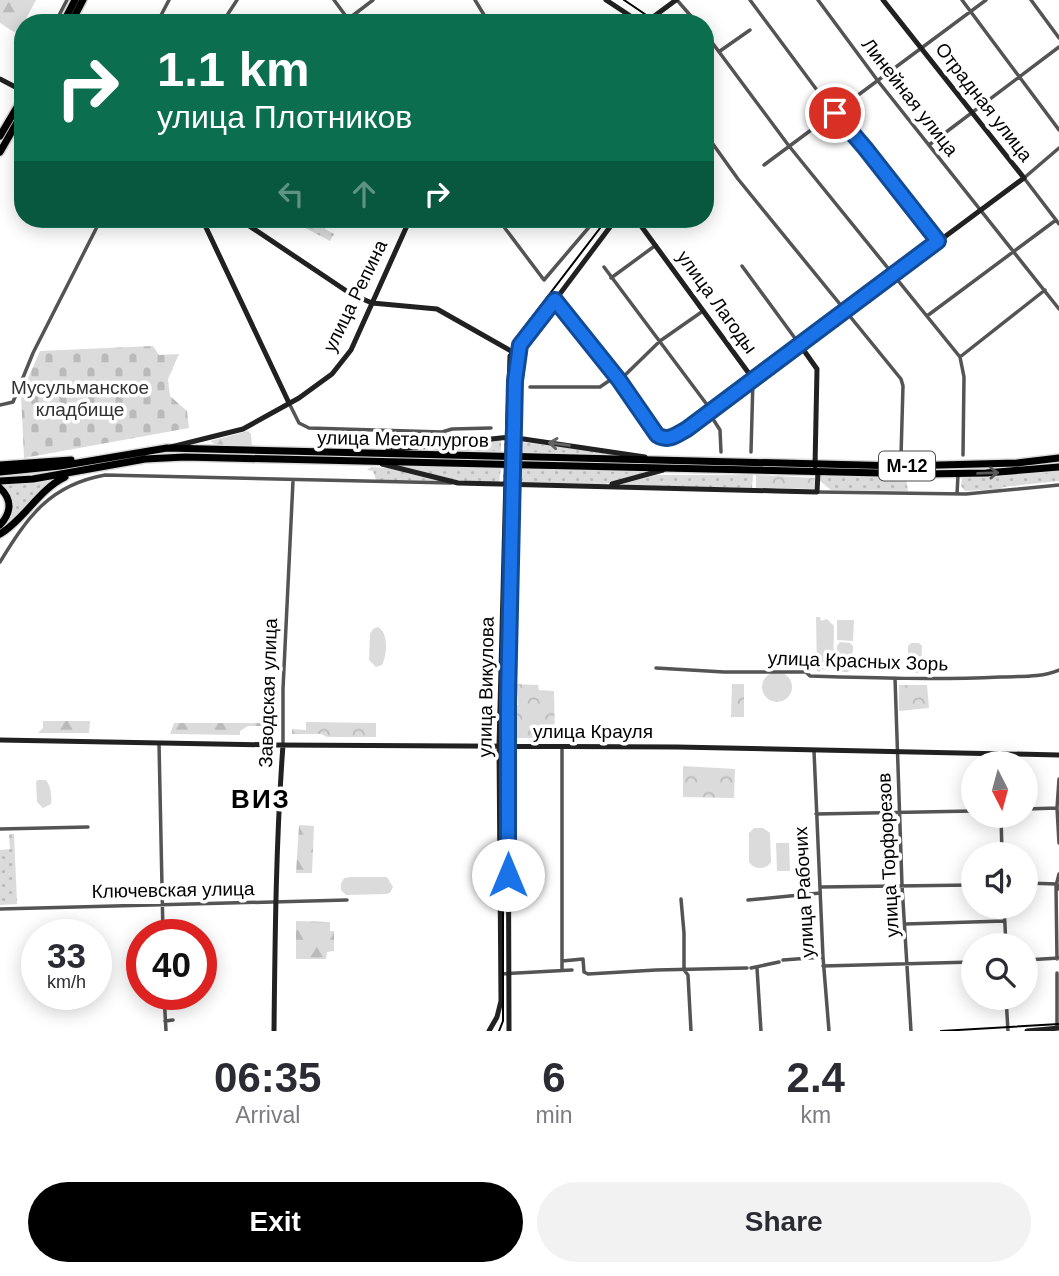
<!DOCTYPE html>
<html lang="en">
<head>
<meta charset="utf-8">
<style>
  :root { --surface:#fff; --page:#f2f2f3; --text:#2b2b33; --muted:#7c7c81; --accent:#000 }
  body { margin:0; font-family:Arial,sans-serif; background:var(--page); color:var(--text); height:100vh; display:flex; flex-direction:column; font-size:26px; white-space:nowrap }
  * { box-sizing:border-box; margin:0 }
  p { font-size:23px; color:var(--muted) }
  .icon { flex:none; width:38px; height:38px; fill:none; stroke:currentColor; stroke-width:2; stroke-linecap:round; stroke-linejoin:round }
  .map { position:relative; height:1031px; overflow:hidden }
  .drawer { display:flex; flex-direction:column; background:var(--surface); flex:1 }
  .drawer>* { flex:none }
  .top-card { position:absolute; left:14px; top:14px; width:700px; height:214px; border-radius:28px; box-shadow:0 4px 18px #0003; background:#0b6e4f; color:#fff; overflow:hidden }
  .needle { width:46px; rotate:174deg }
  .fabs { position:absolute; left:961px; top:751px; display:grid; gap:14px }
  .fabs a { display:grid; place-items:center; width:77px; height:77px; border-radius:50%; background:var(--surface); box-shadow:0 4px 18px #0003; font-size:35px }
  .speed { position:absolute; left:21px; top:919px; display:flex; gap:14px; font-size:35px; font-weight:700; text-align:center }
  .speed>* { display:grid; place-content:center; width:91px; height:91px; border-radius:50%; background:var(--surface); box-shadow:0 4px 18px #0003; line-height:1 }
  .speed small { font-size:18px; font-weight:400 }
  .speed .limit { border:10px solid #d22; background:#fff; color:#111 }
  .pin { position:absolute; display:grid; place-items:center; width:60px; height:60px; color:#fff; margin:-30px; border:4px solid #fff; border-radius:50%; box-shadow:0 2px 7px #0007 }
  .me { position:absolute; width:77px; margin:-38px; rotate:0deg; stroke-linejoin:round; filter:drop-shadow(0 0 5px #0008) }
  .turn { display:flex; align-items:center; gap:24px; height:147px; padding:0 28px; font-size:32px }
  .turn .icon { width:91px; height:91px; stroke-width:2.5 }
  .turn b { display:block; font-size:49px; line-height:60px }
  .lanes { display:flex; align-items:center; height:66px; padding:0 28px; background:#0003; justify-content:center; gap:35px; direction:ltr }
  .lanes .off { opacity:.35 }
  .eta { display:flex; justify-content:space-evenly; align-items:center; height:119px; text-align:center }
  .eta b { font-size:42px; font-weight:700; line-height:49px }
  .cta { display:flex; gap:14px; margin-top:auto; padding:14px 28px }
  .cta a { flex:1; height:80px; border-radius:42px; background:var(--accent); color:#fff; font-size:28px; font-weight:700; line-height:80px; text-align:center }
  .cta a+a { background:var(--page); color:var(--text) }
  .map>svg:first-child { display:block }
  .grass { fill:url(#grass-dots) }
  .forest { fill:url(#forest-firs) }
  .cemetery { fill:url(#cemetery-stones) }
  .park { fill:url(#park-crowns) }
  .pitch { fill:#dbdbdb }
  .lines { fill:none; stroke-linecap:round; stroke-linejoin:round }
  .primary-casing { stroke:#dbdbdb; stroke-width:10 }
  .street { stroke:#545454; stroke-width:3.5 }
  .secondary { stroke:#212121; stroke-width:5 }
  .primary { stroke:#000; stroke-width:7 }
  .tram { stroke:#000; stroke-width:2 }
  .secondary-bridge { stroke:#212121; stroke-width:5 }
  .oneway { stroke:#646464 }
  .oneway2 { stroke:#595959 }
  .route-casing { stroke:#114b97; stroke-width:18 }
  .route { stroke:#1a73e8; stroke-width:12 }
  .labels { text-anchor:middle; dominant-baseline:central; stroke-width:7; stroke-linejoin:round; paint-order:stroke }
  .shield { fill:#fff; stroke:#4c4c4c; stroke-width:2 }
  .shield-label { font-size:18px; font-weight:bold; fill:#000 }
  .street-label { font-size:19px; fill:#000; stroke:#fff }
  .park-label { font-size:19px; fill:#323232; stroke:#fff }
  .district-label { font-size:26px; font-weight:bold; letter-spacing:2px; fill:#000; stroke:#fff }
</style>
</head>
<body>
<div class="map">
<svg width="1059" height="1031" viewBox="0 0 1059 1031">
  <defs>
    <pattern id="grass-dots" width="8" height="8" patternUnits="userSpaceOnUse" patternTransform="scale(1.75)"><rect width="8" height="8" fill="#dbdbdb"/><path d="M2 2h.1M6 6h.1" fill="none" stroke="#bababa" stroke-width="1.8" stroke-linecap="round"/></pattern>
    <pattern id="forest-firs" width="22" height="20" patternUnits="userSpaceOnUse" patternTransform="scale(1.75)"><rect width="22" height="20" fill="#dbdbdb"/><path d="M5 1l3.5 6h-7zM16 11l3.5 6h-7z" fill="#bababa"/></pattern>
    <pattern id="cemetery-stones" width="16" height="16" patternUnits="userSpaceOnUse" patternTransform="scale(1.75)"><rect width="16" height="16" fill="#dbdbdb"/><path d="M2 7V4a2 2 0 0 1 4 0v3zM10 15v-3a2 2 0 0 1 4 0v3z" fill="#bababa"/></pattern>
    <pattern id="park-crowns" width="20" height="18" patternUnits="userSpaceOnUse" patternTransform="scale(1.75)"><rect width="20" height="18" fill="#dbdbdb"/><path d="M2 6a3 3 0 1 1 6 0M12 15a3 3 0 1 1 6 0" fill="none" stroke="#bababa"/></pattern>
  </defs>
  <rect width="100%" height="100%" fill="#fff"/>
  <path class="grass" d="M288 219H321L325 229 334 234 330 241Z
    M501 440V453L397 451Z
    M521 442H522L634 456 521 454Z
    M397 466 501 468 499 482H464Z
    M371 467 387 468 443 481 376 480 373 471 367 470Z
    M520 469 645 472 605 484 524 483 521 482Z
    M1059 470V481L1003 487 1001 489 965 491 961 486 962 479 965 476H1006Z
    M656 475H753L752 488 619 485Z
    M820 475 906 478 908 491 831 490 820 481Z
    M54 481 0 530C14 516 18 501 2 486Z
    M589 732 652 734 653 737 652 739 588 738Z
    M9 834H14L17 904 0 905V850L10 849Z"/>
  <path class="forest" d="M0 0H36L21 28 14 32 0 23Z
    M248 431 251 434 252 446 216 445 210 441Z
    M43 721H90L89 733H38L43 728Z
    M174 723H265L271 726H248L240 731V735L174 734H170Z
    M299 825 314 826 312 873H296Z
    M296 921 330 922V931H334V951L327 952 326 959H296Z"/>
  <path class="cemetery" d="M153 346 159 355 179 354 168 379 170 396 187 411 189 428 24 458 21 394 40 351Z"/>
  <path class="park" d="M756 475 815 478 814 489 756 488Z
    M516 684 538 685 539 690 554 691 555 738H515V705H518Z
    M732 684H744V717H731Z
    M899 685H927L929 708 899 711Z
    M306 722 376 723V737H327L321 734H292V729L306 730Z
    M683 766 735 769 734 798 683 797Z"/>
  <path class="pitch" d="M816 617H820L821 621 827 619 834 626 833 667 826 670 821 669 820 672 817 671Z
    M837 620H854L853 641 837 640Z
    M378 627C389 633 387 655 382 665L376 667 369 660 370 634 373 629Z
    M840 642 850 643 853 646 852 669 848 672H840L836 667 837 646Z
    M911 643H919L922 646 921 670 918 673 910 672 908 669V646Z
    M762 687a15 15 0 1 1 30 0a15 15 0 1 1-30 0Z
    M38 780H46C51 786 52 797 51 804L43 808 37 802 36 782Z
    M754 828H763L770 833 771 862C766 870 754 870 749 862V833Z
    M776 843H789L790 871H777Z
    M351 877H387L393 887 390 893 385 894 346 895 341 890V884L344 878Z"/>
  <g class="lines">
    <g class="primary-casing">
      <path id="primary" d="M63 23 75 0
        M71 23 83 0
        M0 136 23 97
        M0 152 23 112
        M0 465 71 460
        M0 472 60 466 167 448 901 466 1017 463 1059 458
        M0 481 33 479 145 459 185 457 923 474 986 473 1059 467
        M0 488C13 500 11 513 0 525
        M0 534C25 519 38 490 65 477"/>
    </g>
    <path class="street" d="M334 0 351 23
      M475 0 489 23
      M677 0 697 23
      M750 0 831 109 865 148 938 241
      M818 0 878 81 1059 309
      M962 0 1059 130
      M1031 0 1059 38
      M55 23 67 0
      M137 23 142 16 155 23
      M157 23 169 0
      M222 23 237 0
      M343 23 373 0
      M705 33 789 146 960 357 964 377 963 455
      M720 51 750 30
      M705 133 738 179 901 379 903 386 901 456
      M929 145 1059 47
      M1059 148 1024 178 1059 224
      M764 165 986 0
      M498 219 544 280 596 219
      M742 266 800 345
      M604 267 711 410V416L720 430 721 452
      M611 278 656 245
      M556 301 619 380 657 435 663 439 670 438 687 429 753 379
      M927 316 1056 220
      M960 357 1045 290
      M620 380 660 341 703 311
      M530 387H600L616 376
      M289 403 299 423 309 428 442 432 452 442
      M0 405 13 402 33 353 101 219
      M442 432 452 429 491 428
      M751 452 753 379
      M817 492 966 494 1059 485
      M957 494 958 475
      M0 562C28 516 50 485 105 475L451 483
      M656 668 724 672H806L810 676C873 678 937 680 1000 677 1019 676 1041 678 1059 670
      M895 678 902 885 911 1031
      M159 743 163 934
      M283 745V689L293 481
      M814 751 823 957 829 1031
      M1059 779 1057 808 1059 843
      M1026 809 1057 808
      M816 814 973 811
      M1001 816 1002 854
      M0 829 88 827
      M1026 883 1057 884 1059 889
      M820 887 973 885
      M681 899 684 933V970L688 975 691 1031
      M748 900 820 893
      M1004 906 1006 945
      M0 909 347 900
      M905 924 1005 921
      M1057 959 1056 886 1059 874
      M783 960 823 957
      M1026 960 1059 958
      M562 961 583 959 584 972 588 974 656 970 747 968
      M823 966 973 962
      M751 968 779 962
      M757 968 761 1031
      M562 970V746
      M501 974 572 970
      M164 994 166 1031
      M1006 998 1008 1031
      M165 1021 173 1020
      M1057 1027V973"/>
    <path class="secondary" d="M606 0 641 23
      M645 23 676 0
      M705 74 708 85 705 97
      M0 79 23 91
      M202 219 289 403
      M239 219 351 294 372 303 437 309 518 355
      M636 219 753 379 1024 178 883 0
      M800 345 817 369 815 466
      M514 440 515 381 519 352
      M507 445 510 356 553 303 616 219
      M171 447 243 429 299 398 332 374 351 350 410 219
      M388 450 510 437 645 457
      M382 464 458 483 777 491 817 492 818 472
      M612 484 663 470
      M0 740 276 745 677 747 1059 755
      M274 1031C275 936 276 840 283 745
      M489 1031 497 1017 501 1001 499 746 506 476
      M509 1031 508 716 513 476
      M1027 1031 1059 1028"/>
    <use href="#primary" class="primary"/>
    <path class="tram" d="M624 0 658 23
      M705 56C714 68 714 79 705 91
      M499 1031 503 1021V746L513 351 519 334 607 219
      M941 1031 1059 1024"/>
    <path class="secondary-bridge" d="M506 476 507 445
      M513 476 514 445"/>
  </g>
  <defs><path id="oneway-shaft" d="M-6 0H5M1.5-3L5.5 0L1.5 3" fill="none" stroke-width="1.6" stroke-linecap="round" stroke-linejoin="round" transform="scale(1.75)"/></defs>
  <use class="oneway" href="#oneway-shaft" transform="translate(559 444) rotate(-172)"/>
  <use class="oneway2" href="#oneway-shaft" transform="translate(988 473) rotate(-2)"/>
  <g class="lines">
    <g class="route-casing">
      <path id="route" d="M508 875V699L515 381 520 345 555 300 619 380 657 435C668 442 676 435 687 429L938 241 865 148 835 113"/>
    </g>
    <use href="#route" class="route"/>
  </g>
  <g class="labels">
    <rect class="shield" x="879" y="451.5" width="56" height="29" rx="5"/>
    <g class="shield-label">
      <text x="907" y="466">М-12</text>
    </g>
    <g class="street-label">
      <text transform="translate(910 97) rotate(52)">Линейная улица</text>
      <text transform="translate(984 102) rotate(52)">Отрадная улица</text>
      <text transform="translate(355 296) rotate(-64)">улица Репина</text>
      <text transform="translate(717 302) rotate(54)">улица Лагоды</text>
      <text transform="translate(403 439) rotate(1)">улица Металлургов</text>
      <text transform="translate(858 661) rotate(2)">улица Красных Зорь</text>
      <text transform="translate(486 687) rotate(-89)">улица Викулова</text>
      <text transform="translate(268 693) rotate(-88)">Заводская улица</text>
      <text x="593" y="731">улица Крауля</text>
      <text transform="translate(888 855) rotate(-93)">улица Торфорезов</text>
      <text transform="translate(173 890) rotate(-1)">Ключевская улица</text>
      <text transform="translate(804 892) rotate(-93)">улица Рабочих</text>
    </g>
    <g class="park-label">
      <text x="80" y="387">Мусульманское<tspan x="80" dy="22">кладбище</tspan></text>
    </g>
    <g class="district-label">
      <text x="261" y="799">ВИЗ</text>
    </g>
  </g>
</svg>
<div class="fabs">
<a><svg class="needle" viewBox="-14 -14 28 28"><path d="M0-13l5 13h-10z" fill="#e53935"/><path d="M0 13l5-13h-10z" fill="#7c7c81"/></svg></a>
<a><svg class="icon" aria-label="sound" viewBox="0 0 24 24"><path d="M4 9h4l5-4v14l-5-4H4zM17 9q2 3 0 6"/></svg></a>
<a><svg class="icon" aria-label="search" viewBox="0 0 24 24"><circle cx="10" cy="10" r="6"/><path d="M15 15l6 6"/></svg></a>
</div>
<div class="speed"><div>33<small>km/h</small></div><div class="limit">40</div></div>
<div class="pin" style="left:835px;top:113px;background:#d93025"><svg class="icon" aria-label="arrive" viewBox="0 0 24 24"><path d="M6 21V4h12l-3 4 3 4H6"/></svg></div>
<svg class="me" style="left:508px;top:875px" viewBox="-20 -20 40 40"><circle r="19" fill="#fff"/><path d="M0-13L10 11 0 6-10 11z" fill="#1a73e8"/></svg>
<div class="top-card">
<div class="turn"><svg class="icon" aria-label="right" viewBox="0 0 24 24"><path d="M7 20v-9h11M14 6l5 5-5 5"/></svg><div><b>1.1 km</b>улица Плотников</div></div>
<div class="lanes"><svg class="icon off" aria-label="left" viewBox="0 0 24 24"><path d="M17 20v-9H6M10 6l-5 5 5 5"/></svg><svg class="icon off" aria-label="ahead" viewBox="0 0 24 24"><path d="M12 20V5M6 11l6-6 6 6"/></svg><svg class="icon" aria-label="right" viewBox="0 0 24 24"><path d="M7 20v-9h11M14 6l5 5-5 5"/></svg></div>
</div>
</div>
<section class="drawer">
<div class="eta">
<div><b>06:35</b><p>Arrival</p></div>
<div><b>6</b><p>min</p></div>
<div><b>2.4</b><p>km</p></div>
</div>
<div class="cta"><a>Exit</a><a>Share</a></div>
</section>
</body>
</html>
